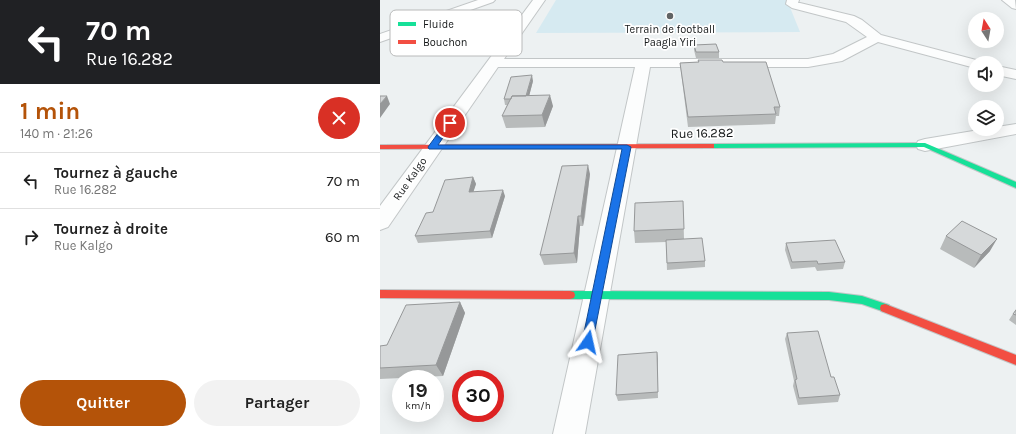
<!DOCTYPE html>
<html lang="fr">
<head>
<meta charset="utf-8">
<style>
  :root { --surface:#fff; --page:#f2f2f2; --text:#222; --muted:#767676; --line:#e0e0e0; --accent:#b45309 }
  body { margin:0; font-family:Karla,sans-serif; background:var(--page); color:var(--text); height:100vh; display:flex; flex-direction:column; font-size:15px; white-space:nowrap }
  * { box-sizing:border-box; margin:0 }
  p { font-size:13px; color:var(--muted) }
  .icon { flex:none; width:22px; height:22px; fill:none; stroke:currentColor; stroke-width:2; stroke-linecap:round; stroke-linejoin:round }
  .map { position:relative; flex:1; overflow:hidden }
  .sheet { display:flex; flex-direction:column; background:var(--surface); width:380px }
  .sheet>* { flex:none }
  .hud { background:#202124; color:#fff; overflow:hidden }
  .needle { width:26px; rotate:349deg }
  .buttons { position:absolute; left:588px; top:12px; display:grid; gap:8px }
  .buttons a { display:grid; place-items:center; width:36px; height:36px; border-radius:50%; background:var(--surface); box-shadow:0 4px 16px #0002; font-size:20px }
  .speed { position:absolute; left:12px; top:370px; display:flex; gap:8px; font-size:20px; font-weight:700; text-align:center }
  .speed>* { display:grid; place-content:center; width:52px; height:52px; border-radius:50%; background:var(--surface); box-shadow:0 4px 16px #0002; line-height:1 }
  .speed small { font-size:10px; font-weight:400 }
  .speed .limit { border:6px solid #d22; background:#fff; color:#111 }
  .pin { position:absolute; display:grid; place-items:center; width:34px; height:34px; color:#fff; margin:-17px; border:2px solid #fff; border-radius:50%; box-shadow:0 1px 4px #0007 }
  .me { position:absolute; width:44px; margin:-22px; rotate:11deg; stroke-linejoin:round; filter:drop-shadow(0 0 3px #0008) }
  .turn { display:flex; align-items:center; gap:14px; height:84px; padding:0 20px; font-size:18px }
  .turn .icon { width:52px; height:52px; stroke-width:2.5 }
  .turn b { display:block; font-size:28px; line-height:34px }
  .round { display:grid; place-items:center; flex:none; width:42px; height:42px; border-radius:21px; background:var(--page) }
  .head { display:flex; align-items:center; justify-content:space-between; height:68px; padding:0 20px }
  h1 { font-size:24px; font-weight:700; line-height:30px; color:var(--accent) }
  .action { display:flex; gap:8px; margin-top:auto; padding:8px 20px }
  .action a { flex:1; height:46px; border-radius:24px; background:var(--accent); color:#fff; font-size:16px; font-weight:700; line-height:46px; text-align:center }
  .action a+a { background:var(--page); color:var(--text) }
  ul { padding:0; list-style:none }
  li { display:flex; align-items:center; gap:12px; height:56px; padding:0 20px; border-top:1px solid var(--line) }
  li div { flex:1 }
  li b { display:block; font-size:15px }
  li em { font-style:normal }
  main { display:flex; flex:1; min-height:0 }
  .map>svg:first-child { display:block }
  .green { fill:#d6eaf1 }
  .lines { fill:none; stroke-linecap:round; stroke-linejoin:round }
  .street-casing { stroke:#c2c6c7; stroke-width:2 }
  .fast-casing { stroke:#c2c6c7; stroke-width:2 }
  .jam-casing { stroke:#c2c6c7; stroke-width:2 }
  .street { fill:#fcfdfd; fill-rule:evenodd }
  .fast { fill:#16e098; fill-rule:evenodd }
  .jam { fill:#f24e42; fill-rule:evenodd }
  .wall { fill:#b8bbbb }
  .shaded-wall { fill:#969899 }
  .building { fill:#d6d9da; stroke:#969899 }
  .route { fill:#1a73e8; stroke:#114b97 }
  .poi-dot { fill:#616465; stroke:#fff; stroke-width:1.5 }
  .labels { text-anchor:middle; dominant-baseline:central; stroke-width:3.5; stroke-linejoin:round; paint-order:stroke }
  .far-poi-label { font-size:11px; fill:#151819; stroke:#fff }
  .far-street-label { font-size:11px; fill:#151819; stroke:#fff }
  .street-label { font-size:13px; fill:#151819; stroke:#fff }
  .key { fill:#fff; stroke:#b9baba; stroke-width:1 }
  .key-label { font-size:11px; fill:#151819 }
</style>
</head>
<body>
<main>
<section class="sheet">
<div class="hud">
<div class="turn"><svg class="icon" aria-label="left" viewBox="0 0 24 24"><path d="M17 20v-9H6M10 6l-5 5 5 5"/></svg><div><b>70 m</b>Rue 16.282</div></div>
</div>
<div class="head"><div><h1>1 min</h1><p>140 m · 21:26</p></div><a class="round" style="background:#d93025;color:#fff"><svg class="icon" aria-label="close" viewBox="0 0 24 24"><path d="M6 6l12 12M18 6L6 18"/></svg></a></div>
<ul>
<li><svg class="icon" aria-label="left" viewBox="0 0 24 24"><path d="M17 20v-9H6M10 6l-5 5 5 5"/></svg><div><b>Tournez à gauche</b><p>Rue 16.282</p></div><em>70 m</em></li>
<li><svg class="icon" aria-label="right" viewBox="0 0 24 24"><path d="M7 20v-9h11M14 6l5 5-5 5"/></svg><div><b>Tournez à droite</b><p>Rue Kalgo</p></div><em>60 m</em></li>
</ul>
<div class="action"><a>Quitter</a><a>Partager</a></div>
</section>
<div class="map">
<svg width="636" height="434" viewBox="0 0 636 434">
  <rect width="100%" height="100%" fill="#edf1f2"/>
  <path class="green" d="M176 0H407L420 32 156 33Z"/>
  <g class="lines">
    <g class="street-casing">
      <path id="street" d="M98 0H115L113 2 0 42V34Z
        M153 0H165L124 59H428L453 54 487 37 466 22 412 8 406 4 407 0H419L418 3H420L474 16 482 20 501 35 600 61 602 63H595V68L498 42 462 61 428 67H270L205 434H173L255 67H118L8 227 0 230V206Z
        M622 0H635L636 9 632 8Z
        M617 66 636 70V79L617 75Z
        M636 124V134L545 151 538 149 536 145 538 141 545 139 605 129H617V127Z"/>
    </g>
    <g class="fast-casing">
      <path id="fast" d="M545 143 636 182V188L544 147 331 148 327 146 331 144Z
        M190 291 449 292 482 296 509 305 510 308 509 311 505 312 482 304 449 300 190 299 186 298 185 295 186 292Z"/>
    </g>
    <g class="jam-casing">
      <path id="jam" d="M331 144H334V148L0 149V145Z
        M0 290 190 291 194 292 195 295 194 298 190 299 0 298Z
        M505 304 636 355V365L501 311 500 308 501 305Z"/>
    </g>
    <use href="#street" class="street"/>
    <use href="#fast" class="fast"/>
    <use href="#jam" class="jam"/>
  </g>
  <path class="wall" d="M314 45 339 52V58H316L314 50Z
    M318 60 343 62 400 107 399 116H396L395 124 308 127 301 72 300 63 318 62Z
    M153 81 149 96 173 106 165 127 126 128 122 116 127 105H125L124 99Z
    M210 174 205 217 203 226H200L197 263 164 265 160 255Z
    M93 177 96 184 93 192 125 196 112 238 38 243 35 236 53 212Z
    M303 201 304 239 325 261V267L287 270 286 242 255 243 254 231Z
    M566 236 610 251 594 268 560 249Z
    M406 243 465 262 463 269 437 271 435 267 411 269 405 250Z
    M80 302 85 313 63 376 0 379V346L7 345Z
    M636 309V325L629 320Z
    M407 333 451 377 460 395 458 402 418 405 413 386 414 381 405 339Z
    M277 352 278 398 238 401 236 395Z"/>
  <path class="shaded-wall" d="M152 75 153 81 147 104 146 98Z
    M170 95 173 106 165 127 162 115Z
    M7 96 10 104 0 118V104Z
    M208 165 210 174 203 226 201 216Z
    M93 177 96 184 91 199 89 192Z
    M123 190 125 196 112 238 110 231Z
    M198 216 200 226 197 263 194 253Z
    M617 239 610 251 594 268 601 255Z
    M80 302 85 313 63 376 56 365Z
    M277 352 278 359V398V392Z"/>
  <path class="building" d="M336 44 339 52H316L314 45Z
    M318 60H342L343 62H386L400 107H394L396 114 308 117 300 63 319 62Z
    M152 75 146 96H132L131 99H124L131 77Z
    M170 95 162 115 122 116 132 96Z
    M0 96H7L0 104Z
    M208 165 202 207 201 216H198L194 253 160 255 182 166Z
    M93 177 89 192 123 190 110 231 35 236 46 213 53 212 65 180Z
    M303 201 304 229 254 231 255 203Z
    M582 221 617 239 601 255 566 236Z
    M322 238 325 261 287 263 286 240Z
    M455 240 465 262 438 264 437 261 412 262 406 243Z
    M80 302 56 365 0 368V346L7 345 26 305Z
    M636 310V315L633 314Z
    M438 331 451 377H454L460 395 419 398 415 380 417 379 407 333Z
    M277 352 278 392 236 395 238 355Z"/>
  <path class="route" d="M67 121 73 123 58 145H247L251 147 212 345 208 347 204 345 202 342 242 149H49L48 147Z"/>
  <circle class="poi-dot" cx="290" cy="16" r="4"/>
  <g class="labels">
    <g class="far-poi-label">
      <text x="290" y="29">Terrain de football<tspan x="290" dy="13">Paagla Yiri</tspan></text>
    </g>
    <g class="far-street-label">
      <text transform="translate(30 179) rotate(-55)">Rue Kalgo</text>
    </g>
    <g class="street-label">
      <text transform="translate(322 133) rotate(-1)">Rue 16.282</text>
    </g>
  </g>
  <rect x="10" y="10" width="132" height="46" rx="6" class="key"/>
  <rect x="18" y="22" width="18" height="4" fill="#16e098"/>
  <rect x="18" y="40" width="18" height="4" fill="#f24e42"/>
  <g class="key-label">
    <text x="43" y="28">Fluide</text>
    <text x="43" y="46">Bouchon</text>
  </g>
</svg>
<div class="buttons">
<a><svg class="needle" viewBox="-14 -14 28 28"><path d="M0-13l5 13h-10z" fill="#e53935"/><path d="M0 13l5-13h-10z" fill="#767676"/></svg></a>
<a><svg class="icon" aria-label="sound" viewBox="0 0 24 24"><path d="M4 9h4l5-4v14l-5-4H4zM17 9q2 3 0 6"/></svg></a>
<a><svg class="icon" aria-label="layers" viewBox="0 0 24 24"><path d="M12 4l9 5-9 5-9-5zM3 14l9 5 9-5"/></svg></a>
</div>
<div class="speed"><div>19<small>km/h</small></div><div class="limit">30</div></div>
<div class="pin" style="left:70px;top:123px;background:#d93025"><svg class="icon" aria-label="arrive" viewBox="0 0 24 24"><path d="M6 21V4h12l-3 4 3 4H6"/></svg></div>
<svg class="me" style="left:208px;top:342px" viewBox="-20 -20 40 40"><path d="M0-17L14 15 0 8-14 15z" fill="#1a73e8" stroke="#fff" stroke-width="4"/></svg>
</div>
</main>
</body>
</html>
